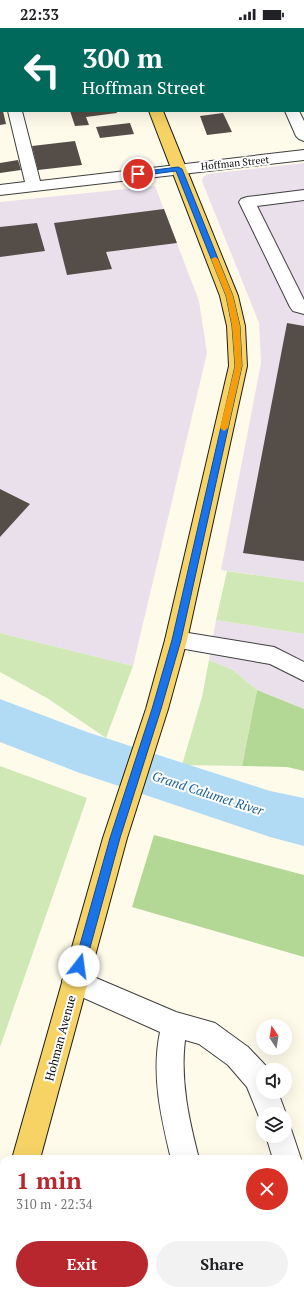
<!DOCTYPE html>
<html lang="en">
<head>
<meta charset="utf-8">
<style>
  :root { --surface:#fff; --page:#f2f2f2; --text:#202124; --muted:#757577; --accent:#b8272d }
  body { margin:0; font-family:"PT Serif",serif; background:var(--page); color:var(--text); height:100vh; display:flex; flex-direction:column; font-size:15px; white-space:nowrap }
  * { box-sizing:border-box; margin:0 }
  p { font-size:13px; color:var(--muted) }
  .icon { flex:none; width:22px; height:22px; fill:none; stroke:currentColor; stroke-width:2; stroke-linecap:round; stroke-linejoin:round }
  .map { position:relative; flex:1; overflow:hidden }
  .side { position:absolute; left:0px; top:1127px; width:304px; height:140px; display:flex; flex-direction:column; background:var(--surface); border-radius:12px 12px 0 0; box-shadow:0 4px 16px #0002 }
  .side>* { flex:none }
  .top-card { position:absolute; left:0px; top:0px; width:304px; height:84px; box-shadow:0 4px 16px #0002; background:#00695c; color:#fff; overflow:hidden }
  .needle { width:26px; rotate:348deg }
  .tools { position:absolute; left:256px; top:991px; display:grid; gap:8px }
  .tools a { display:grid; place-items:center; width:36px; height:36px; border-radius:50%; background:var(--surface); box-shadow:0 4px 16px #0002; font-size:20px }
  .pin { position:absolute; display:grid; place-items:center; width:34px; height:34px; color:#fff; margin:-17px; border:2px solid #fff; border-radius:50%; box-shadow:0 1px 4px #0007 }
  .me { position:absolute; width:44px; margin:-22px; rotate:15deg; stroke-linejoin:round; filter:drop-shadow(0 0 3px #0008) }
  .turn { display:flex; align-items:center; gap:14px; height:84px; padding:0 16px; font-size:18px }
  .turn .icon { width:52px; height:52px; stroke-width:2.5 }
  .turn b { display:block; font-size:28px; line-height:34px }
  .round { display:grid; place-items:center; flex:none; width:42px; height:42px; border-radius:21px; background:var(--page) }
  .overview { display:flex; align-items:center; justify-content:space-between; height:68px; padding:0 16px }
  h1 { font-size:24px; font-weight:700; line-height:30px; color:var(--accent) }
  .button { display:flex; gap:8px; margin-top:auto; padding:8px 16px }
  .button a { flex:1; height:46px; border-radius:24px; background:var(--accent); color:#fff; font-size:16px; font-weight:700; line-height:46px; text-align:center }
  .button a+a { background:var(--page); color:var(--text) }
  .status { display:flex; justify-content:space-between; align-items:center; height:28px; padding:0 20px; background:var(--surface); direction:ltr }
  .status svg { height:11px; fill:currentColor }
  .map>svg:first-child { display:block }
  .industrial { fill:#eae0eb }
  .green { fill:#cfe8b6 }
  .forest { fill:#b3d895 }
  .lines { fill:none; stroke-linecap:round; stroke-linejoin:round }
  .river { fill:#b1dbf5; fill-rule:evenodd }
  .building { fill:#544d48 }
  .minor-casing { stroke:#3f3f3f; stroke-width:2 }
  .major-casing { stroke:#1d1d1d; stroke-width:2 }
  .minor { fill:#fff; fill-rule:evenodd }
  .major { fill:#f6d364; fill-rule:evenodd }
  .route { fill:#1a73e8; stroke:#114b97 }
  .slow { fill:#f59e0b }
  .labels { text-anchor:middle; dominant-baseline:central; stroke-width:4; stroke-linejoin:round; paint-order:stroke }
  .far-street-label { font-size:10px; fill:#0c0c0c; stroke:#fff }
  .street-label { font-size:12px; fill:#0c0c0c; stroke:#fff }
  .water-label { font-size:13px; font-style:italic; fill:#18619a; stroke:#fff }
</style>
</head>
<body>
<div class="status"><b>22:33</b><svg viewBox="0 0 49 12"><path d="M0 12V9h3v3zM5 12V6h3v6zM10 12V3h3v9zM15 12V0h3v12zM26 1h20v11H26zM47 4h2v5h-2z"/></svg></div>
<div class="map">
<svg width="304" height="1267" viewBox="0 0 304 1267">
  <rect width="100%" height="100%" fill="#fffbeb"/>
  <path class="industrial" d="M304 135V554L221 542 261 335 259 295 202 153 203 149 208 146Z
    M155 158 199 273 207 325 133 638 0 605V174Z
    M216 592 304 606V681L257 662 233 642 209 632Z"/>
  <path class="green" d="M227 543 304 554V606L216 592Z
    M0 605 133 638 106 710 47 670 0 644Z
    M209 632 233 642 257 662 242 738 182 737 202 669Z
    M0 738 87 770 0 1019Z"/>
  <path class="forest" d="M257 662 304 681V743L287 739 242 738Z
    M154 807 304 847V929L132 879Z"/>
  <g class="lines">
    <path class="river" d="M0 671 87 704 270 763 304 770V818L270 809 77 744 0 714Z"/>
  </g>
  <path class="building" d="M0 83H3L6 96 0 97Z
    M70 83H116L117 85 86 89 89 97 75 98Z
    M223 85 232 104 207 107 200 88Z
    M130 95 134 106 100 110 96 99Z
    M75 113 82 137 38 142 32 118Z
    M18 132 21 142 0 145V135Z
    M164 181 177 215 106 224 112 241 67 247 54 195Z
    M37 195 45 223 0 229V199Z
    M287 295 304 298V533L243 525Z
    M0 461 30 476 0 509Z"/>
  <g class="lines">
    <g class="minor-casing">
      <path id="minor" d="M244 0H258V1H244Z
        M0 22H1V33H0Z
        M303 53H304V61H303Z
        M8 83H22L40 153 304 122V132L0 167V157L25 154Z
        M285 83H299L304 93V113L299 111 296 108Z
        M304 162V172L257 178 304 272V286L293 283 290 279 239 174 241 171 247 169Z
        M176 603 274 619 304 634V653L270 636 168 618 165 612 168 606Z
        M75 941 176 984 215 995 248 1019 267 1039 268 1042H263V1064H278L286 1086 285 1088V1086H263L262 1096 247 1059 228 1037 199 1016 185 1012C180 1053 189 1092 199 1131H171C161 1089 151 1047 160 1004L66 962 62 953 66 944Z
        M285 1096 290 1098 301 1131 300 1134V1131H273L266 1108H285Z
        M300 1154 304 1156V1196L300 1194Z
        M207 1263H237L238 1267H208Z"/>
    </g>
    <g class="major-casing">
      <path id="major" d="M117 0H131V1H117Z
        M149 83H163L238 268 245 298 247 338 187 612 168 681 127 810 40 1131H12L103 810 146 681 165 612 229 338 227 298 220 268Z
        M4 1195V1238L0 1240V1197Z"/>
    </g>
    <use href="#minor" class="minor"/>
    <use href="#major" class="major"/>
  </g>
  <path class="route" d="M178 139 182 141 233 268 240 298 242 338 181 612 161 681 120 810 85 938 83 942 79 943 75 942 74 938 110 810 152 681 172 612 235 338 232 298 226 268 176 143 138 148 135 146 138 144Z"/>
  <path class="slow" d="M215 229 218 231 233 268 240 298 242 338 228 400 224 403 220 400 235 338 232 298 226 268 211 231Z"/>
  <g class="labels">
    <g class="far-street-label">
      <text transform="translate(235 135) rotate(-6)">Hoffman Street</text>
    </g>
    <g class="street-label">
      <text transform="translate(60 1010) rotate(-75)">Hohman Avenue</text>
    </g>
    <g class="water-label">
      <text transform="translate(208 765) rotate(18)">Grand Calumet River</text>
    </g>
  </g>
</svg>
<div class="tools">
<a><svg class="needle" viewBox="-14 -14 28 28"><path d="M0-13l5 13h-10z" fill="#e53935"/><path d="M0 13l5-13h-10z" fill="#757577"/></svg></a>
<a><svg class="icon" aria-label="sound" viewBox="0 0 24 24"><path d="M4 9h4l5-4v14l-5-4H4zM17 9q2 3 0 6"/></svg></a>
<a><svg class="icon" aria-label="layers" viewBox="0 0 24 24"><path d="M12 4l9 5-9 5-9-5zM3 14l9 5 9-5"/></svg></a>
</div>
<div class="pin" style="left:138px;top:146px;background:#d93025"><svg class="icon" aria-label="arrive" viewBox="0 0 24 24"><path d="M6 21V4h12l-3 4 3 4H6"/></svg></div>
<svg class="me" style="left:79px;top:938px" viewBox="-20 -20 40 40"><circle r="19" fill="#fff"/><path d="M0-13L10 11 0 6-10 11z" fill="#1a73e8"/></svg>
<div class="top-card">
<div class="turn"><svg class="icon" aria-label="left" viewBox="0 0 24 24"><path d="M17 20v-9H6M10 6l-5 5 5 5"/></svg><div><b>300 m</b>Hoffman Street</div></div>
</div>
<section class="side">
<div class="overview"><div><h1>1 min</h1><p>310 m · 22:34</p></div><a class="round" style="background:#d93025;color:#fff"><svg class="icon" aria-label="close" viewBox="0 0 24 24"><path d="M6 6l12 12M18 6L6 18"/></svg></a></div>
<div class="button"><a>Exit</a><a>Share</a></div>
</section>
</div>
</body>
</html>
